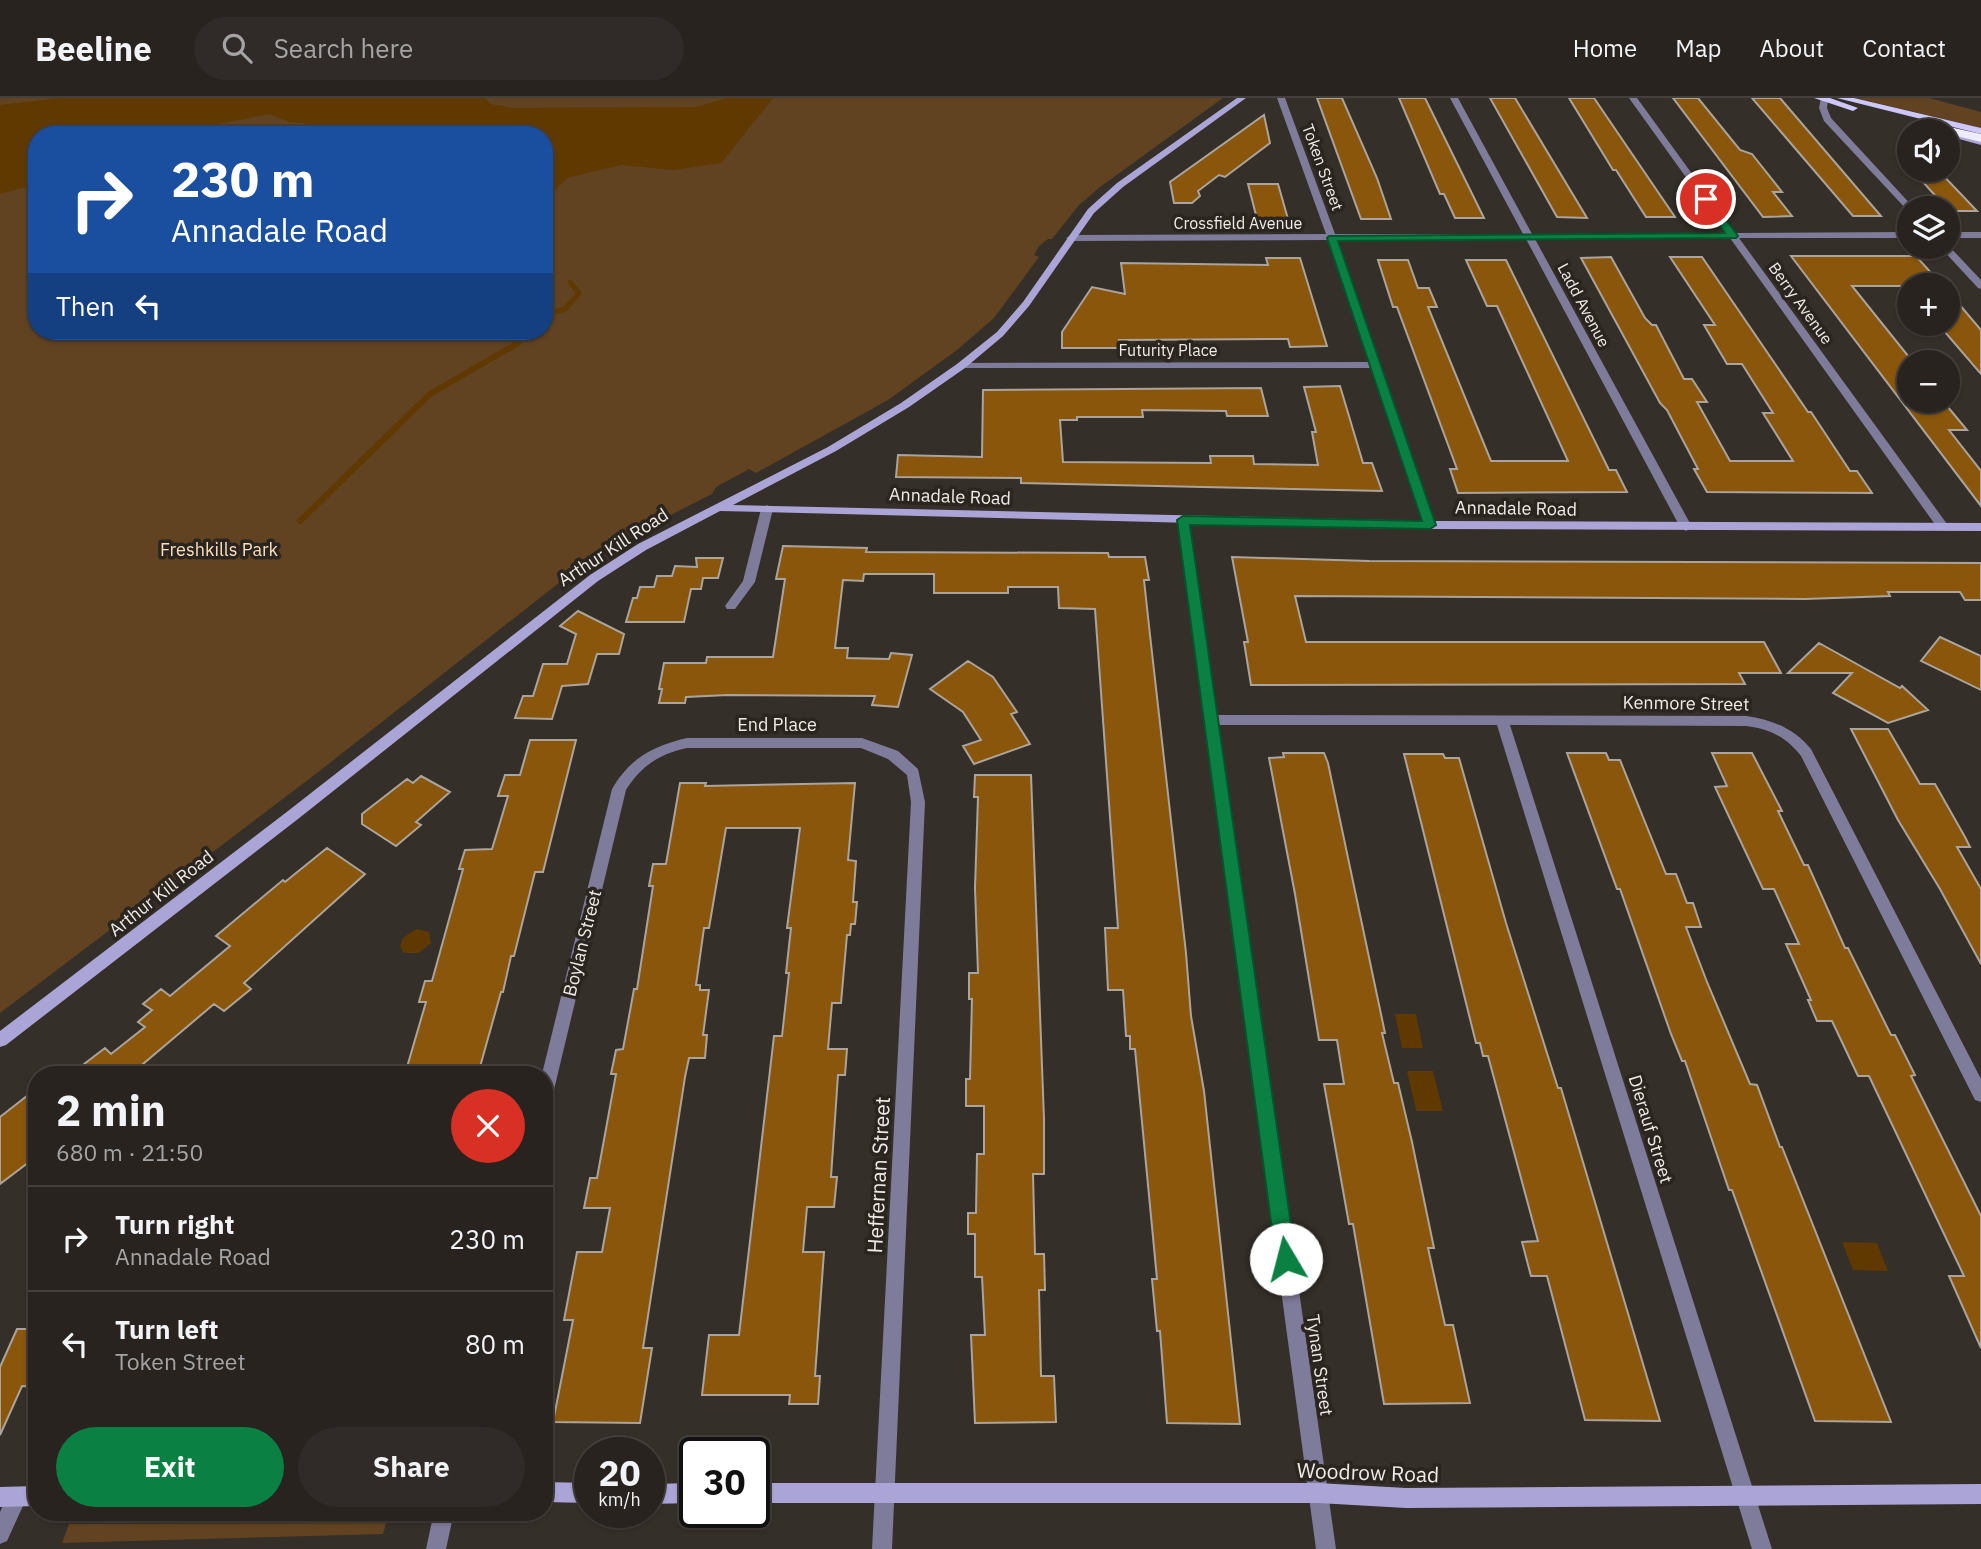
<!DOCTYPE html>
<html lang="en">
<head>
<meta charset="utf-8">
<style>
  :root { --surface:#28231f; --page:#302b28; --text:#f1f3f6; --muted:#a5a4a4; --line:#44403d; --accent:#0b8043 }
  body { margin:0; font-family:"IBM Plex Sans",sans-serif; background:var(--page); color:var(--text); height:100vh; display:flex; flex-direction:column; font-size:26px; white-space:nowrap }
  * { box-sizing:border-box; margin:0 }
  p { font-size:23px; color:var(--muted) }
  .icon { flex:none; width:38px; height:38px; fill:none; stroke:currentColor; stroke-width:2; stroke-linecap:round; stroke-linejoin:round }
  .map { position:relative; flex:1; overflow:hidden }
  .sheet { position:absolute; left:28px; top:968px; width:525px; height:455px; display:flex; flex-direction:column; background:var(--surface); border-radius:28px; box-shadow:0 2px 5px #0004,0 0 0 2px var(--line) }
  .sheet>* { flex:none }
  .top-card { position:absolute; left:28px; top:28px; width:525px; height:214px; border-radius:28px; box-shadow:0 2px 5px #0004,0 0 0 2px var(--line); background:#1a4fa0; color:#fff; overflow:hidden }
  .buttons { position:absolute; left:1897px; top:21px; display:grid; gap:14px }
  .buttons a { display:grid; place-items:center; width:63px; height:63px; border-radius:50%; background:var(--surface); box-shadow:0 2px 5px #0004,0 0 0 2px var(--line); font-size:35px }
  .speed { position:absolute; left:574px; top:1339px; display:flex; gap:14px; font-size:35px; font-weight:700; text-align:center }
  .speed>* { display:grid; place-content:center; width:91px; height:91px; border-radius:50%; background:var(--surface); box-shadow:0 2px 5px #0004,0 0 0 2px var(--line); line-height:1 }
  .speed small { font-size:18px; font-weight:400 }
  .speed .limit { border:4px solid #111; border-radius:10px; background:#fff; color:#111 }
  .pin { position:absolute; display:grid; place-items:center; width:60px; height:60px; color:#fff; margin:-30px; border:4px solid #fff; border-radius:50%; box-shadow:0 2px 7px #0007 }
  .me { position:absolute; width:77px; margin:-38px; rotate:352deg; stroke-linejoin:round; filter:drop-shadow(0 0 5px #0008) }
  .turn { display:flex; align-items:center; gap:24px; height:147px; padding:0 28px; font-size:32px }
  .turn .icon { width:91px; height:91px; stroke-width:2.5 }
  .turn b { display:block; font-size:49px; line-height:60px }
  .then { display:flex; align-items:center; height:66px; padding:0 28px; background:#0003; gap:14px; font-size:26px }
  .round { display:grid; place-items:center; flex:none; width:74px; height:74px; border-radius:37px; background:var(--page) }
  .head { display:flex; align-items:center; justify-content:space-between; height:119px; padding:0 28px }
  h1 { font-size:42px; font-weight:700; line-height:52px }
  .cta { display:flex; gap:14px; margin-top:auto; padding:14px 28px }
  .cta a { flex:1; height:80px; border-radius:42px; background:var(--accent); color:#fff; font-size:28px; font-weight:700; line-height:80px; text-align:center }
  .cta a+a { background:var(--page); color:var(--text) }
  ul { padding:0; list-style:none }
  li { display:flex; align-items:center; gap:21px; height:105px; padding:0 28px; border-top:2px solid var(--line) }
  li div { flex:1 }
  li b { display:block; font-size:26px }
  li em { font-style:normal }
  header { display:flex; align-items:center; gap:42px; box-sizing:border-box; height:98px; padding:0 35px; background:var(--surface); border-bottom:2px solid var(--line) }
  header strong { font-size:33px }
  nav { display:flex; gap:38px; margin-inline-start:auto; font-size:24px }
  .search { width:490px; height:63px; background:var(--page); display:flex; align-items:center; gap:18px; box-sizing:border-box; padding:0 24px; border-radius:38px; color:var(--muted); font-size:26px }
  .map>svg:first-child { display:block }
  .green { fill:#614321; fill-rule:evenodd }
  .water { fill:#5f3900 }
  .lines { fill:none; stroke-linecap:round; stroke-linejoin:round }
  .stream-far1 { stroke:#5f3900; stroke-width:5 }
  .stream { stroke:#5f3900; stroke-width:6 }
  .building { fill:#89560b; stroke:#aba49c; stroke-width:2 }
  .street { fill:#7f7b9a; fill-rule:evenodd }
  .secondary { fill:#aba5d7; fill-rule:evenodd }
  .primary { fill:#cec7fb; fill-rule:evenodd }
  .highway { fill:#eeecfc; fill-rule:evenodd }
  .route { fill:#0b8043; stroke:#07532c; stroke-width:2 }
  .labels { text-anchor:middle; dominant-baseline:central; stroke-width:7; stroke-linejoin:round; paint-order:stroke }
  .far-street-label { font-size:16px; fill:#efebe7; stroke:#2b2520 }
  .street-label { font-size:18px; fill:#efebe7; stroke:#2b2520 }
  .park-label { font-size:18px; fill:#fcdebe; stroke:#2b2520 }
  .near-street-label { font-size:21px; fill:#efebe7; stroke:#2b2520 }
</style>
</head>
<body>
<header>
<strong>Beeline</strong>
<div class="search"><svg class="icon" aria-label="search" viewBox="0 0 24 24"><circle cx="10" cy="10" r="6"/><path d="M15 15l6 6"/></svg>Search here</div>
<nav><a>Home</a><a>Map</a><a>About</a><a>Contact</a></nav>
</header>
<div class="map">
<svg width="1981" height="1451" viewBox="0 0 1981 1451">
  <rect width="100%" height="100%" fill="#352f29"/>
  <path class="green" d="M0 0H1223L1100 89 1079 107 1052 141H1048L1039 148 1034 157 1039 159 994 220 957 252 888 302 756 375 749 371 716 389 712 396 645 430 574 473 317 675 0 915ZM37 37H544V233H37Z
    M1856 0H1929L1981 14V30Z
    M386 1425 383 1436 62 1445 69 1426Z"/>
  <path class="water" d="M59 0H485L491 6 512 10 696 9 727 0H773L721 65 673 72 621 67 567 80 544 105V37H344L312 26 289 24 270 16 197 30 193 37H37V86L0 96V7Z
    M416 831 429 834 431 845 419 855H404L400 848 403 840Z
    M1395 916H1416L1423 950H1402Z
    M1407 973H1433L1443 1013H1416Z
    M1842 1144 1877 1145 1888 1173 1853 1172Z"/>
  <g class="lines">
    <path class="stream-far1" d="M544 217 565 211 579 195 570 184
      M515 247 523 233"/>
    <path class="stream" d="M300 423 430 296 518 245"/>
  </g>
  <path class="building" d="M1317 0H1342L1377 80 1391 121H1361Z
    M1399 0H1425L1484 120H1455L1444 96H1440Z
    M1490 0H1515L1587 120 1557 119Z
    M1569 0H1594L1675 119H1646L1616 72H1613Z
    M1673 0H1698L1740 52 1752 56 1782 94H1773L1792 118 1763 119Z
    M1752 0H1780L1881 118H1853Z
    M1264 17 1270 45 1225 79 1219 77 1198 93 1200 98 1192 105H1174L1170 84Z
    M1913 73H1939L1977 113H1949Z
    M1248 86H1278L1288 121H1257Z
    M1791 158H1916L1942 187H1909V193L1905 188H1852L1913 264H1909V303H1943L1967 332H1949L1981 373V408Z
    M1611 159 1645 220 1652 227H1656L1684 281H1692L1707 304H1697L1730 363H1793L1763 315H1773L1742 266H1727L1704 227H1715L1670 159H1702L1808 314H1811L1850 373H1857L1872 395 1707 394 1694 371H1698L1667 312 1660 305 1581 160Z
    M1266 160H1300L1327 248 1290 249 1288 241 1119 242 1120 250H1062V234L1092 189 1125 196 1121 165 1268 167Z
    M1378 162H1408L1418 190H1429L1437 209H1428L1491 363H1568L1497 208H1487L1466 162H1506L1609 372H1616L1627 394 1458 395 1450 371H1457L1397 209H1393Z
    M1948 193 1981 232V276L1938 226H1948Z
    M1340 288 1363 365H1372L1382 393 1021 385V380L896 379 898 357 982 359 983 292 1261 290 1268 318H1227L1226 313 1142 312 1143 319H1077V322H1060L1063 364 1211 365 1210 358H1253L1254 366 1318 367 1312 334H1316L1304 289Z
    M783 448 867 450 866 454 1108 455 1109 459H1145L1149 482H1144L1150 537 1186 855 1191 918 1204 993 1240 1326 1167 1325 1160 1233H1157L1152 1181H1157L1135 951H1130V938H1126L1123 892H1108L1105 830H1118L1095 511 1059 510 1058 489H1008V495H934V476H864L863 483 843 482 835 550H848L847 560 889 561 891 555 912 557 898 609 872 607 875 598 728 597 686 599 685 605H659L662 591H659L664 565H706L707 559H773L785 481H776Z
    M1232 459 1369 463 1981 465V502H1965L1960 494H1888L1890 498 1805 501 1295 498 1306 544H1764L1781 575H1739L1745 586 1251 587 1244 544H1248Z
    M696 460H723L718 480H703L701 491H691L684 524H626L633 500H637L640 489H654L657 478H672L675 468 697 469Z
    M578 513 624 536 619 556H597L588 586 562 588 552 621 515 620 523 598H533L543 566H567L576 536 560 528Z
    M1940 539 1981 558V592L1921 563Z
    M1819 545 1900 590 1902 588 1928 612 1888 625 1833 595 1852 575H1788Z
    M968 563 993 579 1017 614 1011 616 1030 646 974 666 963 648 981 642 963 614 930 591Z
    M1851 631H1888L1920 686H1935L1965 739 1970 749H1957L1981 791V866L1940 791 1898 722Z
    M530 642H576L543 774H535L514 858H511L503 894H501L478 976H405L426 904H419L425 883H432L463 771H459L465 752 492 751 508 698H498L505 677H520Z
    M1283 655H1324L1328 665 1385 935H1382L1394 985H1398L1412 1044 1434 1150H1428L1445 1227H1453L1470 1305 1384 1306 1353 1126H1349L1324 986H1344L1337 942H1319L1295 796 1269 660 1284 659Z
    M1567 655H1606L1609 662H1620L1666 776H1676L1687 805H1693L1701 829H1686L1707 884 1750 986 1757 987 1780 1049H1782L1891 1324 1815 1323 1732 1092H1729L1685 963H1682L1671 936 1620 791H1617Z
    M1712 655H1752L1782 713H1778L1804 767H1808L1845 850H1848L1891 937H1895L1915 977 1911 978 1981 1118V1250L1949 1178H1964L1869 978H1858L1832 923H1817L1808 902H1811L1786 846H1799L1774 791H1763L1715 689 1727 688Z
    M1404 656H1443L1445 660H1459L1506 825 1558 990H1561L1660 1323 1585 1322 1547 1178H1531L1522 1144 1538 1143 1488 958H1483L1480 945H1476Z
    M975 677H1031L1044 1021V1076H1033L1035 1156H1044L1045 1192H1039L1041 1278H1054L1056 1324 975 1325 971 1237H985L982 1179H975V1136H968V1115H976L977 1056H984V1008H966V981H970L972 901H969V875H978L975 790 978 699H974Z
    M421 678 450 694 416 724 421 727 396 748 362 726V716L407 681 413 685Z
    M680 685H706L705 688 855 685 848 762 856 763 853 804H857L855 826H851L850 837H847L841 905H832L828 951H847L845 977H838L831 1079H837L834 1109H807L803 1154H824L815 1278H820L818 1306H789L790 1297H702L709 1237H739L774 938H782L789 875H786L791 830H787L800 730H726L709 830H704L696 887H700V892H709L703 937H707L705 960H689L685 979 643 1250H652L640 1325 553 1324 573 1222H564L577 1154H602L610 1110H584L590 1080H597L616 976H611L616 952 623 951 634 891H637L653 788H649L653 766H666Z
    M327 750 365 776 244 885 251 891 224 913 214 906 143 966 155 976H71L105 950 111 956 145 929 138 924 152 912 143 906 161 891 170 898 230 848 216 838 283 782 285 784Z
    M37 990V1058L0 1086V1019Z
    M17 1231H37V1289L22 1288 0 1337V1269Z"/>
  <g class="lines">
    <path class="street" d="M1277 0H1285L1335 136H1523L1450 0H1458L1532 136 1726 135 1629 0H1637L1735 135 1909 134V140H1739L1947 426V432H1939L1730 140 1535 141 1692 429 1686 433 1680 429 1526 141 1337 142 1436 427 1430 431 1424 427 1371 270H957L956 268 961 265 1369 264 1328 142 1071 143 1066 140 1071 137 1326 136Z
      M1821 0 1828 1 1827 10 1831 20 1914 110 1907 112 1824 23 1819 10Z
      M1948 134H1981V140H1948Z
      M1948 147 1981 182V191L1978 190 1940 149Z
      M767 407 773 411 755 484 735 511H727L725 508 743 483 761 411Z
      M1183 418 1189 422 1217 617 1746 618C1773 622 1793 630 1811 651L1981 981V1004L1975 1002 1801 658C1786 639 1770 631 1746 628L1510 627 1772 1451H1752L1497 627H1218L1336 1451H1316L1177 422Z
      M687 640H862L898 653 918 671 925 704 892 1451H872L911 704 907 677 888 661 861 650H687C659 656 641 668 626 692L552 1000 550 1005 544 1007V976H542L612 691C630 660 653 648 687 640Z
      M17 1389 24 1392 27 1399 7 1443 0 1446V1414L10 1392Z
      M434 1414H454L446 1451H426Z"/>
    <path class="secondary" d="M1237 0H1246L1123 89 1094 115 1029 208 1003 238 965 270 909 309 836 353 733 407 1430 423 1981 425V433L1430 431 720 413 646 452 598 483 298 721 6 947 0 949V933L288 713 590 477 638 446 828 349 901 305 957 266 997 234 1023 204 1088 111 1117 85Z
      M1945 33H1951L1981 42V47L1948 38V33Z
      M544 1384 590 1385V1405L544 1404Z
      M695 1385V1405L649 1406V1386Z
      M754 1385H1318L1406 1390 1981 1386V1406L1406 1410 1318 1405H754Z
      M37 1388V1408L0 1409V1389Z"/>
    <path class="primary" d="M1814 0H1830L1858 10 1853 13Z
      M1837 0H1854L1981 30V36Z"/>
    <path class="highway" d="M1918 22 1981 36V44L1948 36V33L1914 29V23Z"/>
  </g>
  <path class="route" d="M1702 99H1709L1738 138 1736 140 1338 143 1436 427 1430 431 1190 427 1296 1161 1293 1168 1286 1171 1279 1168 1276 1161 1177 422 1183 418 1422 423 1327 140 1329 138 1725 135 1701 101Z"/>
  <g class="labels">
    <g class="far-street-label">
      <text transform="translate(1323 69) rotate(70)">Token Street</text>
      <text x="1238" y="125">Crossfield Avenue</text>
      <text transform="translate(1801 205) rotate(54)">Berry Avenue</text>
      <text transform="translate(1584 207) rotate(62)">Ladd Avenue</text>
      <text x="1168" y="252">Futurity Place</text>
    </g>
    <g class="street-label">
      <text transform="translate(950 398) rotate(2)">Annadale Road</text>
      <text transform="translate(1516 410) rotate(1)">Annadale Road</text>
      <text transform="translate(613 449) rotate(-33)">Arthur Kill Road</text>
      <text transform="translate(1686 605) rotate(1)">Kenmore Street</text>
      <text x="777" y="626">End Place</text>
      <text transform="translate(161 795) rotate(-38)">Arthur Kill Road</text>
      <text transform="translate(582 845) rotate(-76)">Boylan Street</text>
      <text transform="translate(1651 1031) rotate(73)">Dierauf Street</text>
      <text transform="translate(1320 1267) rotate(82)">Tynan Street</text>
    </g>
    <g class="park-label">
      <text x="219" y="451">Freshkills Park</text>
    </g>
    <g class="near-street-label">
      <text transform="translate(878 1077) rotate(-87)">Heffernan Street</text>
      <text transform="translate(1368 1374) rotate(2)">Woodrow Road</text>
    </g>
  </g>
</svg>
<div class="buttons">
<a><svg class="icon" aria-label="sound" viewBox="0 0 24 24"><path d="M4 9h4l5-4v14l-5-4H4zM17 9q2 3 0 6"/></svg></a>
<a><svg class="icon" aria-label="layers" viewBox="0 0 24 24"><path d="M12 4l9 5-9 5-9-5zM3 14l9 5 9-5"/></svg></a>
<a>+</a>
<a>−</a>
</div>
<div class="speed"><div>20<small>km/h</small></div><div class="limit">30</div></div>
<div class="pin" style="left:1706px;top:101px;background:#d93025"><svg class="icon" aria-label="arrive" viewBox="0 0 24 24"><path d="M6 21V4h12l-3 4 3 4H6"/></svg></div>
<svg class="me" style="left:1286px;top:1161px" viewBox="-20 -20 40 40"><circle r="19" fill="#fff"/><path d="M0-13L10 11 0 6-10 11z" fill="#0b8043"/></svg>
<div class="top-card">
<div class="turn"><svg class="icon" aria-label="right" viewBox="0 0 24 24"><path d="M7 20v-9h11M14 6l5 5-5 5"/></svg><div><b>230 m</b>Annadale Road</div></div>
<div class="then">Then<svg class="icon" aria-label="left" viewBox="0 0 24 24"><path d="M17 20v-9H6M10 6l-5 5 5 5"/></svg></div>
</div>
<section class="sheet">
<div class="head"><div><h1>2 min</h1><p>680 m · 21:50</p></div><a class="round" style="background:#d93025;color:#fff"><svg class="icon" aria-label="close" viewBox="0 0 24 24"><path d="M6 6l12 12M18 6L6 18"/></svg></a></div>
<ul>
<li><svg class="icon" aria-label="right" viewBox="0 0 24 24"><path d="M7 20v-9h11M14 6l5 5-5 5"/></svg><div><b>Turn right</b><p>Annadale Road</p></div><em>230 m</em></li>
<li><svg class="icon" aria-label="left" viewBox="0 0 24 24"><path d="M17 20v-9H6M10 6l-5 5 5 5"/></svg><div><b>Turn left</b><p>Token Street</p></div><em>80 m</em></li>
</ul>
<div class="cta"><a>Exit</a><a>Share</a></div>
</section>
</div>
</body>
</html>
